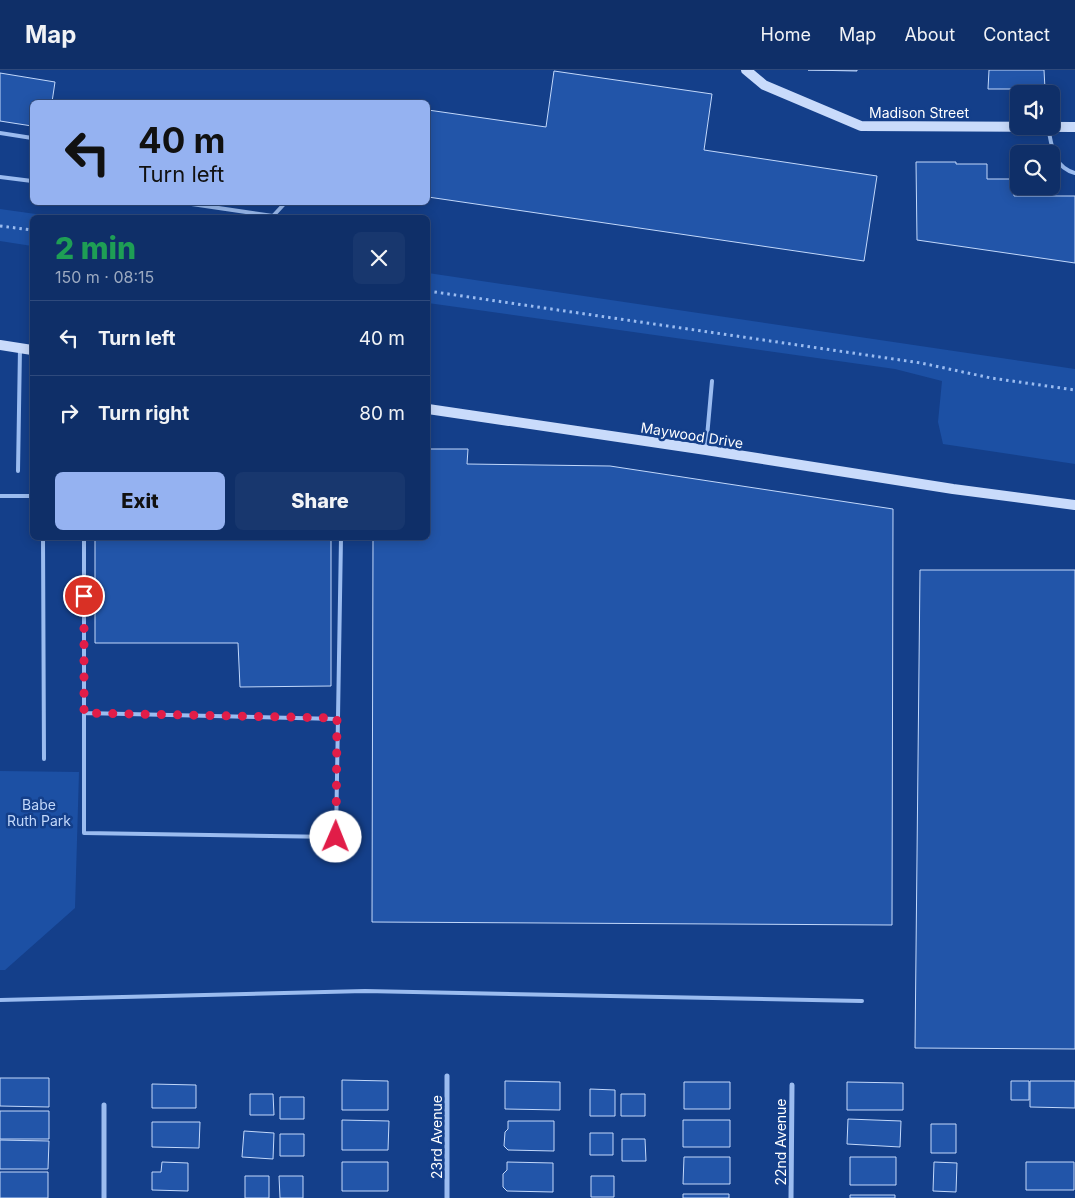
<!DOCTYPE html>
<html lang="en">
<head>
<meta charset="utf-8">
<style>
  :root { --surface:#0f2f68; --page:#18376e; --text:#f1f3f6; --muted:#9ba9c0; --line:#2f4a7c; --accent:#95b2f1 }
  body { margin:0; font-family:Inter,sans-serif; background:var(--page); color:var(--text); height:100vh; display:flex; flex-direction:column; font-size:19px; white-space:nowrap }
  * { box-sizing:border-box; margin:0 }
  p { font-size:16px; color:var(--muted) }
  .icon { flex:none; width:28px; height:28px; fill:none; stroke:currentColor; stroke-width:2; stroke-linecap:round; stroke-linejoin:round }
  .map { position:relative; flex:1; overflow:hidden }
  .details { position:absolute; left:30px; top:145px; width:400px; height:325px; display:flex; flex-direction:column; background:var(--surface); border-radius:8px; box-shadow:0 2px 12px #0003,0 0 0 1px var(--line) }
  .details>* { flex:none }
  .guide { position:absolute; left:30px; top:30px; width:400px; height:105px; border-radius:8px; box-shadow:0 2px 12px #0003,0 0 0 1px var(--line); background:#95b2f1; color:#111; overflow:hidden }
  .tools { position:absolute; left:1010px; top:15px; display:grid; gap:10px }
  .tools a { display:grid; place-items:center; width:50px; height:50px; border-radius:8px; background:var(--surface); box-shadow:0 2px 12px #0003,0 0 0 1px var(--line); font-size:25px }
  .pin { position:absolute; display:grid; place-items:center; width:42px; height:42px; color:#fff; margin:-21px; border:2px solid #fff; border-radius:50%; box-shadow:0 1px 5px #0007 }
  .me { position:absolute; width:55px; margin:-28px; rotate:1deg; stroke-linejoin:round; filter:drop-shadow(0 0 4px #0008) }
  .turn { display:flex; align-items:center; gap:18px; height:105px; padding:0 25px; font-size:22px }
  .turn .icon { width:65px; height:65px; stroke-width:2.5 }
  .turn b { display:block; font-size:35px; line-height:42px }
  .round { display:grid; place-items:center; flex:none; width:52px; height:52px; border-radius:8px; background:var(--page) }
  .overview { display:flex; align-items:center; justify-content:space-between; height:85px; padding:0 25px }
  h1 { font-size:30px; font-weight:800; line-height:38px; color:#1e9e55 }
  .primary-button { display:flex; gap:10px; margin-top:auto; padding:10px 25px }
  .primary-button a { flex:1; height:58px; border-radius:8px; background:var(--accent); color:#111; font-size:20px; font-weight:800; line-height:58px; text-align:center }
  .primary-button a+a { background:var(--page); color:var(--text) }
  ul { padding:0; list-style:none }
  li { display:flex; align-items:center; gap:15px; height:75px; padding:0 25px; border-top:1px solid var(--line) }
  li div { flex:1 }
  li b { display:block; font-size:19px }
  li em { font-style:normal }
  header { display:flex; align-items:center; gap:30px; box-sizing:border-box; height:70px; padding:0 25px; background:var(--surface); border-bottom:1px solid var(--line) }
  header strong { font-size:24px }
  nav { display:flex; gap:28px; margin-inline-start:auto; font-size:18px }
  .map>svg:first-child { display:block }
  .green { fill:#1c50a4 }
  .building { fill:#2255a9; stroke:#c2d8fb }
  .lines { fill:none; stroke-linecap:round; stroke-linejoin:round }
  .path { stroke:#9bbcf0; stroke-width:3; stroke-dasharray:2.5 4; stroke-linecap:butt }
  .lane { stroke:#9bbcf0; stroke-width:4 }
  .street { stroke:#9bbcf0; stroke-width:5 }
  .secondary { stroke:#c9dbfb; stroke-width:10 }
  .route { stroke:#e11d48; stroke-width:9; stroke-dasharray:0 16.2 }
  .labels { text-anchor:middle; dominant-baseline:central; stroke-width:5; stroke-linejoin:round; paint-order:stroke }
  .street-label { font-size:14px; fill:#fff; stroke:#143f8a }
  .park-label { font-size:14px; fill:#c2d8fb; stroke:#143f8a }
</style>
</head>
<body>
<header>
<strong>Map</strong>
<nav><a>Home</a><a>Map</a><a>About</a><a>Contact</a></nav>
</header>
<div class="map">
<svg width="1075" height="1128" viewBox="0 0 1075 1128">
  <rect width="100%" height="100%" fill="#143f8a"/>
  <path class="green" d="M0 139 57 147 32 148V176L0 171Z
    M428 203 1075 299V394L943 374 938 352 942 311 895 299 428 233Z
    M0 701 79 702 75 838 5 900H0Z"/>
  <path class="building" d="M808 0H857V1Z
    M989 0H1044L1045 19H988Z
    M554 1 712 24 704 80 877 106 864 191 428 127V40L546 57Z
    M0 3 55 12 52 32H32V56L0 51Z
    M916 92H956V94H987V109H1014V126H1075V193L917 170Z
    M428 379H468L467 394 610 396 893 439 892 855 372 852 373 468H428Z
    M95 468H331V616L240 617 238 573H95Z
    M920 500H1075V979L915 978Z
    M0 1008H49V1037L0 1036Z
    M342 1010 388 1011V1040H342Z
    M505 1011 560 1012V1040L505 1039Z
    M1011 1011H1029V1030H1011Z
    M1030 1011H1075V1038L1030 1037Z
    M684 1012H730V1039H684Z
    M847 1012 903 1013V1040H847Z
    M152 1014 196 1015V1038H152Z
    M590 1019 615 1020V1046H590Z
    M250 1024H273L274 1045H250Z
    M621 1024H645V1046H621Z
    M280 1027H304V1049H280Z
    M0 1041H49V1069H0Z
    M848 1049 901 1051 900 1077 847 1074Z
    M342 1050 389 1051 388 1080H342Z
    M683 1050H730V1077H683Z
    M508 1051H554V1081L508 1080 504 1076 505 1062 508 1059Z
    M152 1052H200L199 1078 152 1077Z
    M931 1054H956V1083H931Z
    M244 1061 274 1063 273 1089 242 1087Z
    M590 1063H613V1085H590Z
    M280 1064H304V1086H280Z
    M622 1069H645L646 1091H622Z
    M0 1070 49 1071 48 1099H0Z
    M684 1087H730V1114H683Z
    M850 1087H896V1115H850Z
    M162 1092 188 1093V1121L152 1120V1102H161Z
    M342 1092H388V1121H342Z
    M507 1092 553 1093V1122L507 1121 503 1117V1104L507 1100Z
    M934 1092 957 1093 956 1122 933 1121Z
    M1026 1092H1074V1120H1026Z
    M0 1102H48V1128H0Z
    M245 1106H269V1128H245Z
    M279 1106H303V1128H280Z
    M591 1106H614V1127H591Z
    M683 1124H729V1128H683Z
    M850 1125H895V1128H850Z"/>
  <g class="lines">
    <path class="path" d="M0 156 32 160
      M428 221 921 293 991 308 1075 320"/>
    <path class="lane" d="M1048 57C1052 77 1053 97 1075 103
      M0 63 32 68
      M0 107 32 111
      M178 132 273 146 286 132
      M706 378 712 311
      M18 401 20 278
      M0 426H32
      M43 468 44 689
      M84 468V763L336 767 341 468
      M84 643 337 649
      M0 930 365 921 862 931"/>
    <path class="street" d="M104 1035V1128
      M447 1128V1006
      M791 1128 792 1015"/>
    <path class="secondary" d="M746 0 764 15 861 56 1075 57
      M0 275 32 280
      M428 339 706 380 953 419 1075 435"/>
  </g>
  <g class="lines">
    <path class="route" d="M84 526V643L337 648 336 767"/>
  </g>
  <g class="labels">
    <g class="street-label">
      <text x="919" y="42">Madison Street</text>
      <text transform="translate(692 365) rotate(9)">Maywood Drive</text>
      <text transform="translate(436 1067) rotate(-90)">23rd Avenue</text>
      <text transform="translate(780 1072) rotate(-90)">22nd Avenue</text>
    </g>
    <g class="park-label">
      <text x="39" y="734">Babe<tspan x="39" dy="16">Ruth Park</tspan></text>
    </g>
  </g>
</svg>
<div class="tools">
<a><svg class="icon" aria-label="sound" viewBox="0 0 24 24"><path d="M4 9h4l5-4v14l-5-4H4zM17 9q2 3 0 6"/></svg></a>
<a><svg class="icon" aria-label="search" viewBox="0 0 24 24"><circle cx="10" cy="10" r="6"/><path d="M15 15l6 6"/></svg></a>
</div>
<div class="pin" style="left:84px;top:526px;background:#d93025"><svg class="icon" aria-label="arrive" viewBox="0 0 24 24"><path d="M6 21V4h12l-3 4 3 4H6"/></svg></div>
<svg class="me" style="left:336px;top:767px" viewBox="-20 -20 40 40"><circle r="19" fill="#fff"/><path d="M0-13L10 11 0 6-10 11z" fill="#e11d48"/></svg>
<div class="guide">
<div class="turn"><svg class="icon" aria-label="left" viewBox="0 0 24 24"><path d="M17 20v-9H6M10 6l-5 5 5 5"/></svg><div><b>40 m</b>Turn left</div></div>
</div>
<section class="details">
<div class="overview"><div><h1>2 min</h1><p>150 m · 08:15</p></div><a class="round"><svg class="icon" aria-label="close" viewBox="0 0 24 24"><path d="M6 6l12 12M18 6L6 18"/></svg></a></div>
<ul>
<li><svg class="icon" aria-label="left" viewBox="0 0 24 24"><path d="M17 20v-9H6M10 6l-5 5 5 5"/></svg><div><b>Turn left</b></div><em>40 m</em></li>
<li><svg class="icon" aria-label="right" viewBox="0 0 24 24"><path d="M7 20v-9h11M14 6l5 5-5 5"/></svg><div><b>Turn right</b></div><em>80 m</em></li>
</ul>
<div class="primary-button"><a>Exit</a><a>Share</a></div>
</section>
</div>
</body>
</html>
